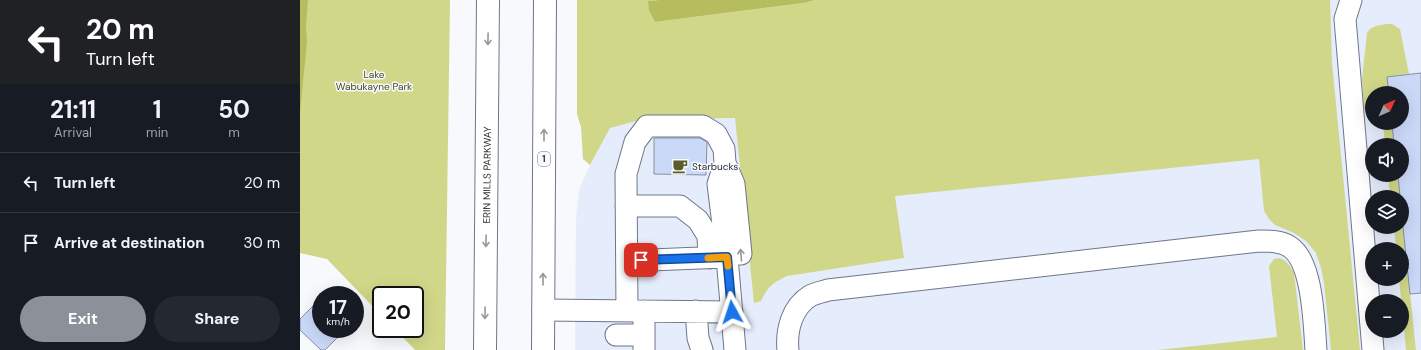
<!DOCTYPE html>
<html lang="en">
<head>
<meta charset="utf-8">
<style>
  :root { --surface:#171b24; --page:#242831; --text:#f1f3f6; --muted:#9ea1a6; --line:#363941; --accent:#8c9099 }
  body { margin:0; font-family:"DM Sans",sans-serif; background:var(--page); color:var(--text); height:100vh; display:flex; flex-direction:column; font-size:15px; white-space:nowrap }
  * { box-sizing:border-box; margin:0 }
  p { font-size:13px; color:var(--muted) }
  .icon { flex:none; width:22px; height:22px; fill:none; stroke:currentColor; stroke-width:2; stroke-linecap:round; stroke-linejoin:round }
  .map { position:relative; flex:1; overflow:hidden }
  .side { display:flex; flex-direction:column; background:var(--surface); width:300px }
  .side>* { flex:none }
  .guide { background:#202124; color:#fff; overflow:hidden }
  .needle { width:26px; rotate:45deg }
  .controls { position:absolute; left:1065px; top:86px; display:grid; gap:8px }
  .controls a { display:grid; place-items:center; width:44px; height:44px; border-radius:50%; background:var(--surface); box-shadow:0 4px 16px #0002; font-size:20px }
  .speed { position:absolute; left:12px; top:286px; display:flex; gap:8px; font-size:20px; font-weight:700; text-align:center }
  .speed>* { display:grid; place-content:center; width:52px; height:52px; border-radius:50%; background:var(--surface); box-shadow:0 4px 16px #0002; line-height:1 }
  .speed small { font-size:10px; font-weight:400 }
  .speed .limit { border:2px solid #111; border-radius:6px; background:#fff; color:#111 }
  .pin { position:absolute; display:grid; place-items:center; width:34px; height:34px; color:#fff; margin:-17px; border-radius:8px; box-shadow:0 2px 6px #0006 }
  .me { position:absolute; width:44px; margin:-22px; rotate:355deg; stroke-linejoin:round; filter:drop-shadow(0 0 3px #0008) }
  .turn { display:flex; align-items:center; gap:14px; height:84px; padding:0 20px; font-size:18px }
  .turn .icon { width:52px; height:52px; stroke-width:2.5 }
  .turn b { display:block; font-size:28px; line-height:34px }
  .eta { display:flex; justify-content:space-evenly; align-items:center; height:68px; text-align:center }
  .eta b { font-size:24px; font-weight:700; line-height:28px }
  .cta { display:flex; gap:8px; margin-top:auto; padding:8px 20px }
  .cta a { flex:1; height:46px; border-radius:24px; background:var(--accent); color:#fff; font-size:16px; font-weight:700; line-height:46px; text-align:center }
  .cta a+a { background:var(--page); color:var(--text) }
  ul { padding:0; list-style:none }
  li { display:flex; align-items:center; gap:12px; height:60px; padding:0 20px; border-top:1px solid var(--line) }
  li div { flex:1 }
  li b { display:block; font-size:15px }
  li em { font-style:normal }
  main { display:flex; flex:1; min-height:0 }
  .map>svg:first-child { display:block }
  .built { fill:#e5ecfc; fill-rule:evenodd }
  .green { fill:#d0d788 }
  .water { fill:#b6bd5f }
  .building { fill:#cbd9f9; stroke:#868ea0 }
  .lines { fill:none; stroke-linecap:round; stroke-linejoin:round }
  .minor-casing { stroke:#6f7687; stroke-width:23 }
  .major-casing { stroke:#6f7687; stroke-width:24 }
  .minor { stroke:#fff; stroke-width:21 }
  .major { stroke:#fff; stroke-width:22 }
  .oneway { stroke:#96979a }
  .route-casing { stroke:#114b97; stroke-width:10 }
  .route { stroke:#1a73e8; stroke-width:7 }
  .slow { stroke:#f59e0b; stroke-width:7 }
  .labels { text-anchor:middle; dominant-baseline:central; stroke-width:3; stroke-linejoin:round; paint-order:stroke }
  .shield { fill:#f7f9fd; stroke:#696c72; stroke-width:1 }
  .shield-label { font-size:9px; font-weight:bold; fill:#2c2f36 }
  .park-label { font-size:10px; fill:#44471f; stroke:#f7f9fd }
  .poi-label { font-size:10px; fill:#2c2f36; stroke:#f7f9fd; text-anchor:start }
  .street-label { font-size:10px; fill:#2c2f36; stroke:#f7f9fd }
</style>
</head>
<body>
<main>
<section class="side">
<div class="guide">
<div class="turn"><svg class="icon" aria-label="left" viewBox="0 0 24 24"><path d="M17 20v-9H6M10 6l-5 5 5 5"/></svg><div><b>20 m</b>Turn left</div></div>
</div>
<div class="eta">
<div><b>21:11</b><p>Arrival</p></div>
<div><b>1</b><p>min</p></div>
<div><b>50</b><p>m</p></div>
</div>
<ul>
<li><svg class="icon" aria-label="left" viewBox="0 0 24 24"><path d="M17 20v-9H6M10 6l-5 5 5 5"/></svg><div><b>Turn left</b></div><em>20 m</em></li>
<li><svg class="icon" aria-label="arrive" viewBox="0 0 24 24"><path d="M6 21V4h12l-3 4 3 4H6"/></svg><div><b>Arrive at destination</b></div><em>30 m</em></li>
</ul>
<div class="cta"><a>Exit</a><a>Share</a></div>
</section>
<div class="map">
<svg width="1121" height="350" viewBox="0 0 1121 350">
  <rect width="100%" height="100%" fill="#f7f9fd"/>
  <path class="built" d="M729 0H1121V350H275L276 218 279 190 290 165 310 128 340 120 435 118ZM1072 93H1102V123H1072ZM1072 145H1102V175H1072ZM1072 197H1102V227H1072ZM1072 249H1102V279H1072ZM1072 301H1102V331H1072Z"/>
  <path class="green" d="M0 0H150L145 350H115L95 329H115V295H81V315L27 259 0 253Z
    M277 0H359L349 1 355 22 504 3 515 0H1030L1032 63 1060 350H1031L1024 283 1021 268 1016 253 1006 241 994 233 975 225 969 219 964 211 959 159 595 196 604 258 487 276C473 283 468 286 461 301L454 303 435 118 340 120 310 128 290 165 283 159 281 127 277 114Z
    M1088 24H1092L1100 29 1109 74 1087 77 1089 93H1072V110H1064L1062 79 1067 33C1072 25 1080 25 1088 24Z
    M1083 123H1092L1094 145H1085Z
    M1088 175H1098L1100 197H1090Z
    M1102 218 1116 350H1106L1099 279H1102V249H1096L1094 227H1102Z
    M979 258C987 260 990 266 994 273L1003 350H858L977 337 969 266 974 259Z"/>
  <path class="water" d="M0 0H8L6 26 7 42 0 113Z
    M359 0H515L504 3 355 22 349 10 348 1Z"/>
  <path class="building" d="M1121 73V293L1110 294 1102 218V197H1100L1098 175H1102V145H1094L1092 123H1102V93H1089L1087 77Z
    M354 138H400L407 142 406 175 354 174Z
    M21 298V329H46L25 350H21L0 330V319Z"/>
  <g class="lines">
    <g class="minor-casing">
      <path id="minor" d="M1051 0 1045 19 1073 350
        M425 163 434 184 441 254
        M326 206H380L398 220 408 236 409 258
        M327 261 424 257
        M243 310 432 312
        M327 311 326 174 335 142 347 126H403L416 134 424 149 425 163 418 184 427 257 435 350
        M396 311 398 338 402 350
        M316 335H344
        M344 350V311
        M488 350C486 330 492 307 510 296 515 293 522 292 528 290L959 241C970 241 981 241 990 247 1013 262 1014 324 1016 350"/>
    </g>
    <g class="major-casing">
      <g id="major">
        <path id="s1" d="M185 350 188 0"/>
        <path d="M243 350 245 0"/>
      </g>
    </g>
    <use href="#minor" class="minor"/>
    <use href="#major" class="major"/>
  </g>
  <defs><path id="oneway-shaft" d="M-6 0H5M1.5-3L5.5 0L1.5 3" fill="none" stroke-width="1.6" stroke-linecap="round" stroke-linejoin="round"/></defs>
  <g class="oneway">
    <use href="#oneway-shaft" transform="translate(188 39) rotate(91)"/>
    <use href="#oneway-shaft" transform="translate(244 135) rotate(-90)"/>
    <use href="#oneway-shaft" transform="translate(186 241) rotate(91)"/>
    <use href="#oneway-shaft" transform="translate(441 255) rotate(-95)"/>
    <use href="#oneway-shaft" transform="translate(243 279) rotate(-90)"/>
    <use href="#oneway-shaft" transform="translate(185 313) rotate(91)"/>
  </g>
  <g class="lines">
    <g class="route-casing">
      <path id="route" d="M341 260 427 257 432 312"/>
    </g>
    <use href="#route" class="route"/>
    <path class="slow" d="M408 258 427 257 428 266"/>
  </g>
  <defs>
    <g id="cafe-bare" transform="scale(1.2)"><path d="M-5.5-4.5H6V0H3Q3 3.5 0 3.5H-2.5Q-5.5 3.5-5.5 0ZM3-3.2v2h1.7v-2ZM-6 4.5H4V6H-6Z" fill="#595d2a" stroke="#f7f9fd" stroke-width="2.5" paint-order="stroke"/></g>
  </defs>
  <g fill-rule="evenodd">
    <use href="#cafe-bare" x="380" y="166"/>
  </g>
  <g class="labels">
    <rect class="shield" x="238" y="152" width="12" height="14" rx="3"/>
    <g class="shield-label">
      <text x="244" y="159">1</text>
    </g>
    <g class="park-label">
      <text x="74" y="74">Lake<tspan x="74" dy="12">Wabukayne Park</tspan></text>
    </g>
    <g class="poi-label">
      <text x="392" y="166">Starbucks</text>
    </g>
    <g class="street-label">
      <text stroke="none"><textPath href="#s1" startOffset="175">ERIN MILLS PARKWAY</textPath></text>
    </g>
  </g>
</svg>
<div class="controls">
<a><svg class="needle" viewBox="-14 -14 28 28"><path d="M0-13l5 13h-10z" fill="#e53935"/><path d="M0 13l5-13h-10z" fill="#9ea1a6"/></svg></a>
<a><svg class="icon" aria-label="sound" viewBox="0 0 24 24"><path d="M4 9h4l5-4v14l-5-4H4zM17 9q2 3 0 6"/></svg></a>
<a><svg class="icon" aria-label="layers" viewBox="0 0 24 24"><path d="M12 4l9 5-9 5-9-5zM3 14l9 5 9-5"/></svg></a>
<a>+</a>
<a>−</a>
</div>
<div class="speed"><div>17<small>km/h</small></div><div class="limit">20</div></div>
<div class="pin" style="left:341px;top:260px;background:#d93025"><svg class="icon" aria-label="arrive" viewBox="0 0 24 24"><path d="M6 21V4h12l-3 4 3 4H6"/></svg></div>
<svg class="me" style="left:432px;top:312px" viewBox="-20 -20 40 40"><path d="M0-17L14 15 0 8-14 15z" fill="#1a73e8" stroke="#fff" stroke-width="4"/></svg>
</div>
</main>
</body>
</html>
